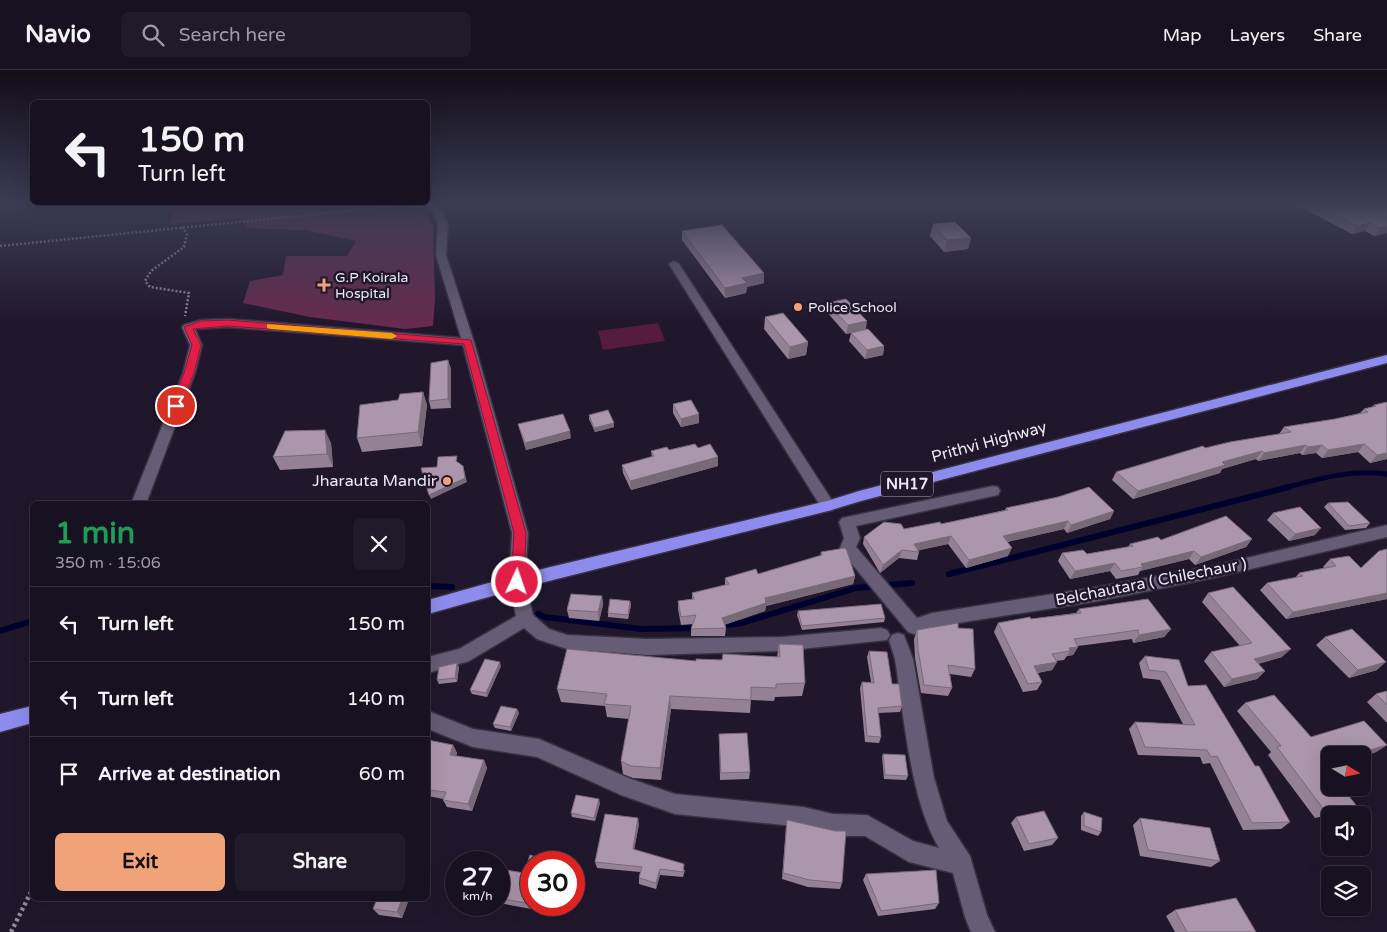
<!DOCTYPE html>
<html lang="en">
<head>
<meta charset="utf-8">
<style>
  :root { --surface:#181121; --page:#211a2a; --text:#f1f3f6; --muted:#9f9da5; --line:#36313f; --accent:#f0a278 }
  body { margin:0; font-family:"Varela Round",sans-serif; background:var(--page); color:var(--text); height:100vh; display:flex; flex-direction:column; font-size:19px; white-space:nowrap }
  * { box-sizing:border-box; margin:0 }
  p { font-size:16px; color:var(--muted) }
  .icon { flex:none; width:28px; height:28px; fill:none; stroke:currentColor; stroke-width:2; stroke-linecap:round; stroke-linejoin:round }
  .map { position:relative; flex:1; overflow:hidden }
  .side { position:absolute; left:30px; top:431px; width:400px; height:400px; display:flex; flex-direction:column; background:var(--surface); border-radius:8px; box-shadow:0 5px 20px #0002,0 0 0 1px var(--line) }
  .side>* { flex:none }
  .guide { position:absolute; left:30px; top:30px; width:400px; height:105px; border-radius:8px; box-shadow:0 5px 20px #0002,0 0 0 1px var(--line); background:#181121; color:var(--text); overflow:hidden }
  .needle { width:32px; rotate:100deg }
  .fabs { position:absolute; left:1321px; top:676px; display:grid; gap:10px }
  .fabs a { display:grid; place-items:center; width:50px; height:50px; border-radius:8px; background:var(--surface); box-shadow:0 5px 20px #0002,0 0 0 1px var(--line); font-size:25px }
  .speed { position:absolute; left:445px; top:781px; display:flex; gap:10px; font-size:25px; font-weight:700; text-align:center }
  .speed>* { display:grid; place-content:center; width:65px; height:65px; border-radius:50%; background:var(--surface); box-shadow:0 5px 20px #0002,0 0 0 1px var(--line); line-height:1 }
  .speed small { font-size:12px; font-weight:400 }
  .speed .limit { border:8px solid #d22; background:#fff; color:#111 }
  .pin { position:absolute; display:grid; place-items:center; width:42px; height:42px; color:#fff; margin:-21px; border:2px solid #fff; border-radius:50%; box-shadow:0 1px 5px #0007 }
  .me { position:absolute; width:55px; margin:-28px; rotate:3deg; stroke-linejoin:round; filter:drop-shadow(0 0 4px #0008) }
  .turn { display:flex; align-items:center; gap:18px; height:105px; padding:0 25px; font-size:22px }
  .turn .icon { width:65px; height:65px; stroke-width:2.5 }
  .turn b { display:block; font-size:35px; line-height:42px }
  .round { display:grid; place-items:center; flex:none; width:52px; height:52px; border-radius:8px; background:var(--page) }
  .headline { display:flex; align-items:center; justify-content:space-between; height:85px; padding:0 25px }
  h1 { font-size:30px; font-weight:700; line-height:38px; color:#1e9e55 }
  .primary-button { display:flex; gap:10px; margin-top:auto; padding:10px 25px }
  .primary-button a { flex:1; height:58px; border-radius:8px; background:var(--accent); color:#111; font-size:20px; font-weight:700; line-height:58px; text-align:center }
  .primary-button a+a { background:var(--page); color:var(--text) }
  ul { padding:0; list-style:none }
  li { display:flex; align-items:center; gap:15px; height:75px; padding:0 25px; border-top:1px solid var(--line) }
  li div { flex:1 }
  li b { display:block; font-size:19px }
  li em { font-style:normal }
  header { display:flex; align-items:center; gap:30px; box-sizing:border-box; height:70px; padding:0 25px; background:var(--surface); border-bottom:1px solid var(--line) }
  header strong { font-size:24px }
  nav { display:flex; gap:28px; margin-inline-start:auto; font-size:18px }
  .search { width:350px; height:45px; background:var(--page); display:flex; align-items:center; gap:12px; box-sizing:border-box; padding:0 18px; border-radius:8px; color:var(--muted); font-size:19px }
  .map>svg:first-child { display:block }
  .green { fill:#551c3f }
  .forest { fill:#662b4e }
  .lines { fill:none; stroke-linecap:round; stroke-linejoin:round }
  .stream-far1 { stroke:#00002e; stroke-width:5 }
  .stream { stroke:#00002e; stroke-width:6 }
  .minor-casing { stroke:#373141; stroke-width:3 }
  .highway-casing { stroke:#373141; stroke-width:3 }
  .path-far1 { stroke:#90899a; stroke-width:2.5; stroke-dasharray:2 2; stroke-linecap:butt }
  .path { stroke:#90899a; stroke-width:4.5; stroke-dasharray:3 3; stroke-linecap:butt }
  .minor { fill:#665c75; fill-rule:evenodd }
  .highway { fill:#8d8cee; fill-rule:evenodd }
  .wall { fill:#948195 }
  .shaded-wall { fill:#786979 }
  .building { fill:#ac96ad; stroke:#786979 }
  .route { fill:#e11d48; stroke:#92132f }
  .slow { fill:#f59e0b }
  .poi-dot { fill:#f0a278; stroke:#20172c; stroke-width:2 }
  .labels { text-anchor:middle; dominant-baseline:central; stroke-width:5; stroke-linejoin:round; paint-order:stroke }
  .far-poi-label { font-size:14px; fill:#ede8f6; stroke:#20172c; text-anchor:start }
  .shield { fill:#20172c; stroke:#b0a9b9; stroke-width:1 }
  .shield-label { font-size:15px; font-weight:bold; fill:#ede8f6 }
  .street-label { font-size:16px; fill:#ede8f6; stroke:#20172c }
  .poi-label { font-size:16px; fill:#ede8f6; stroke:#20172c; text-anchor:end }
</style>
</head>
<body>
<header>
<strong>Navio</strong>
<div class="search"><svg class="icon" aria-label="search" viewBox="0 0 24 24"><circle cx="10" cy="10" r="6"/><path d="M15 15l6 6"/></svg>Search here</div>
<nav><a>Map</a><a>Layers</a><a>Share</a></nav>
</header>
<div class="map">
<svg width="1387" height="862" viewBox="0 0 1387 862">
  <rect width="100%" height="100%" fill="#20172c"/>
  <path class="green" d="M658 253 665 271 603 280 598 261Z"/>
  <path class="forest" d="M178 133H418L433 156 435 229 433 256 405 259 310 247 243 233 250 211 283 205 286 186H347L356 171 305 160 248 158 240 149 169 154Z"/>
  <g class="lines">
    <path class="stream-far1" d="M1284 418C1318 409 1351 399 1387 404"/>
    <path class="stream" d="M949 504 1289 417
      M428 516 452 517
      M538 544 545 547 641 559 699 558
      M718 556 742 553 856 518 912 513
      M0 561 32 551"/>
    <g class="minor-casing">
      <path id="minor" d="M406 133H429L441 138 448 155 446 185 474 272 528 463 525 512 533 545 549 559 567 565 648 569 782 567 881 558 887 560 890 565 887 570 782 581 648 585 567 579 537 569 524 558 469 591 428 603V587L459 579 516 546 509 512 512 463 463 275 228 257 195 259 202 275 195 303 146 434H131L183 303 190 275 182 257 184 255 201 250 228 249 461 268 436 185 438 155 434 142 425 138 405 137 403 135Z
        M674 191 679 194 833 432 836 436 833 440 828 441 823 440 669 194Z
        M993 416 998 417 1000 421 998 425 856 456 860 468 856 477 917 548 932 543 1098 517 1212 496 1387 455V467L1212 508 1098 531 933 557 914 564 908 562 842 482 840 478 844 468 839 452 842 448Z
        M898 563 904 565 913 589 934 708 947 751 970 786 987 845 995 862H971L965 847 953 803 909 792 865 766H833L803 757 675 744 621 725 537 687 473 677 428 659V641L473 659 539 669 631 709 675 724 803 737 833 744 867 745 913 771 939 778C910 730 904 645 895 589L889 570 892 565Z"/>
    </g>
    <g class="highway-casing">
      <path id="highway" d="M1387 285V293L861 431 828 441 517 519 428 544V530L517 505 827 431 859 421Z
        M32 636V653L0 662V644Z"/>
    </g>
    <path class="path-far1" d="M182 157 187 164 184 177 151 201 145 211 150 217 189 223 185 246
      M0 176 397 136"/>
    <path class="path" d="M11 862 32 820"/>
    <use href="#minor" class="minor"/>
    <use href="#highway" class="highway"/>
  </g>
  <path class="wall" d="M1293 133H1352L1361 137 1387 133V163L1374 166 1365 161 1352 164Z
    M933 154 971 168 968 179 944 182 930 166Z
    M682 161 764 213 747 217 746 223 725 228 682 170Z
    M827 233 866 259 884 276 883 285 865 289 849 271 851 263 846 264 826 241Z
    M765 247 808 272 806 285 788 289 764 259Z
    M448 290 451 299V338L431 339 429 331Z
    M423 322 427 335 422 376 362 382 357 368 398 330Z
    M1387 332V389L1370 393 1358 382 1322 388 1316 383 1302 385 1300 383 1258 391 1256 389 1222 399 1220 403 1133 429 1112 410 1116 402 1205 378 1279 364 1284 357 1335 349 1360 343 1364 339 1372 337 1374 335Z
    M673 334 699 353 681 357 673 343Z
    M589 345 614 357 595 362 589 349Z
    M518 354 571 368 526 380 520 361Z
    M331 373 333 397 280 400 273 387Z
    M698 378 718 396 631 420 623 403 622 395 652 387 651 381 669 380Z
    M1328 433 1370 453 1366 458 1345 460 1324 437Z
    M1006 438 1114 441 1110 449 1067 463 1064 459 1007 472 1008 486 966 498 948 474 918 480 919 482 917 490 899 488 880 503 863 474 864 467 904 459 941 454 1005 440Z
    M1273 443 1315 465 1289 471 1267 450Z
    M1252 469 1246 477 1195 495 1189 489 1140 501 1138 505 1116 509 1110 501 1070 509 1058 491 1062 483 1087 484 1128 477 1130 474 1161 470Z
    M1387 479V529L1286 549 1260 520 1267 513 1295 508 1299 503 1324 498 1323 497 1330 489 1361 498Z
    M821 482 855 506 853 514 766 536 765 541 724 555 726 558 725 566H691V559L693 554 681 555 678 539V531L692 529V523L725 515V508L758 504 820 486Z
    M1208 523 1282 587 1258 594 1265 601 1257 609 1224 617 1204 591 1211 582 1240 576 1202 532Z
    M602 526 603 535 599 551 569 548 567 540Z
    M630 531 631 535 628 549 608 547V543Z
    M1079 539 1171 559 1164 567 1133 573 1132 569 1078 576V577L1073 585 1067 586 1064 590 1056 591 1057 592 1052 600 1038 603 1042 612 1037 620 1023 622 994 562 998 553 1076 543Z
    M798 541 885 548 884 552 802 560 797 545Z
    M958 558 975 599 971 607 950 604 952 618 948 626 921 623 915 588 914 569 917 560Z
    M1325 567 1377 600 1349 608 1316 575Z
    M779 574 805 613 802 626 775 627 774 631 751 630 750 643 671 639 661 710 633 708 623 704 621 691 629 649 607 647 605 636 561 632 557 619 696 591 777 587Z
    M869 581 892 614 902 636 900 642 878 643 881 667 879 673 865 672 860 618 862 612H871L867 587Z
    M1145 586 1188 616 1255 696 1290 752 1281 759 1243 760 1210 693 1203 694 1200 687 1138 685 1129 659 1135 652 1183 654 1160 610 1143 608 1139 593Z
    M501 596 487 627 472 624 470 620Z
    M459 597 457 612 439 614 437 610Z
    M1387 621V652H1386L1367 632 1376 624Z
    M1245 633 1311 667 1387 675 1376 682 1362 687V685L1327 697 1356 735 1345 742 1315 748 1268 685 1271 682 1237 641Z
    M517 639 519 643 511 661 495 658 493 654Z
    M719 664 750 702 749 709 720 710Z
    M428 669V670L453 675 457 683 456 686 484 690 487 698 472 741 447 737 443 730V729L428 726Z
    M883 684 908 706 906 710 884 709 882 687Z
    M600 733 595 751 572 747 571 743Z
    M1084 742 1101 762 1098 766 1081 760V746Z
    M1016 747 1058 768 1052 775 1024 781 1011 753Z
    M1140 748 1220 791 1211 797 1140 786 1133 755Z
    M787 750 842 813 840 819 808 817 782 809 786 757Z
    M639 754 634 780 685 800 683 807 660 805 656 819 639 814V808L640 802 597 798 595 792Z
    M531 792V835H538L537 840 499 833V808L524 803Z
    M866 804 939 833 935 839 878 846 863 810Z
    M377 829H409L402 848 379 845 373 839Z
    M1175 840 1256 862H1175L1166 846Z"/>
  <path class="shaded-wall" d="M1370 153 1365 161 1352 164 1357 156Z
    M1387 157V163L1374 166 1379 158Z
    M971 168 968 179 944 182 947 170Z
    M764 203V213L747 217 746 223 725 228V218L742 208Z
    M867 251 866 259 846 264 848 255Z
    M808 272 806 285 788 289 790 277Z
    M884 276 883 285 865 289 867 280Z
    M448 290 451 299V338L448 329Z
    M423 322 427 335 422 376 418 362Z
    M699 344V353L681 357V349Z
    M614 353V357L595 362 594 358Z
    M325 360 331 373 333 397 327 384Z
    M570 361 571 368 526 380 525 373Z
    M1364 374 1358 382 1322 388 1328 380Z
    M1306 375 1300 383 1258 391 1264 383Z
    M1322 375 1316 383 1302 385 1308 377Z
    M1262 381 1256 389 1222 399 1220 403 1133 429 1138 421 1222 392Z
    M1387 383V389L1370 393 1377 385Z
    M718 387V396L631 420 630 411Z
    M463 396 467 412 431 429 429 425Z
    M1114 441 1110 449 1067 463 1071 455Z
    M1068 451 1064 459 999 474 1003 466Z
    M1321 458 1315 465 1289 471 1295 464Z
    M951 466 948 474 912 482 914 474Z
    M1252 469 1246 477 1195 495 1201 487Z
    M1012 478 1008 486 966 498 969 490Z
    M902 480 899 488 880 503 883 495Z
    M1194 481 1189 489 1140 501 1143 497 1141 494Z
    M1115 493 1110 501 1070 509 1075 501Z
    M855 506 853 514 766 536 765 541 721 556 722 548 765 528Z
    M1387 523V529L1286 549 1293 542Z
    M602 526 603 535 599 551 598 542Z
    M630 531 631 535 628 549V545Z
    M1171 559 1164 567 1133 573 1139 565Z
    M1078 577 1073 585 1067 586 1070 581 1069 578Z
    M1291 579 1282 587 1246 597 1254 589Z
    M500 592 501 596 487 627 486 623Z
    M1057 592 1052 600 1030 604 1034 596Z
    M1386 592 1377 600 1349 608 1358 600Z
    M457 593 459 597 457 612 455 608Z
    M1265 601 1257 609 1224 617 1232 609Z
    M670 626 671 639 661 710 660 698Z
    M517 639 519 643 511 661 510 657Z
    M453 675 457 683 453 693 450 685Z
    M1387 675 1376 682 1362 687V685H1353Z
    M484 690 487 698 472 741 468 734Z
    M1330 692V696L1314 701 1324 694Z
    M599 729 600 733 595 751 594 748Z
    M638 748 639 754 633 785V779Z
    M660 799V805L656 819V813Z
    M402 829H409L402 848 397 842Z
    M535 835H538L537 840Z"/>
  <path class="building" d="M1311 133H1352L1361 137 1387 133V157L1379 158 1370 153 1357 156Z
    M955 152 971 168 947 170 933 154Z
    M722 155 764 203 742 208 747 213 725 218 682 161Z
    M846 229 867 251 848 255 827 233Z
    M783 243 808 272 790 277 765 247Z
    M868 259 884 276 867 280 851 263Z
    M448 290V329L429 331 431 293Z
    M423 322 418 362 357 368 360 335 398 330 400 324Z
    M691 330 699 344 681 349 673 334Z
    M1387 332V383L1377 385 1364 374 1328 380 1322 375 1308 377 1306 375 1264 383 1262 381 1222 392 1225 395 1138 421 1116 402 1203 376 1205 378 1230 372 1291 362 1284 357 1335 349 1368 342 1364 339 1376 336 1374 335Z
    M608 340 614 353 594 358 589 345Z
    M563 344 570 361 525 373 518 354Z
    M325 360 327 384 273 387 285 361Z
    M695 374 698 378 710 374 718 387 630 411 622 395 654 386 651 381 667 377 669 380Z
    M457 386 456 391 463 396 465 408 429 425 421 398 437 397 438 387Z
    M1089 417 1114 441 1071 455 1068 451 1003 466 1012 478 969 490 951 466 914 474 919 482 902 480 883 495 864 467 884 452 901 454 904 459 940 452 941 454 1008 440 1006 438 1058 427Z
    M1348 432 1370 453 1349 456 1328 433Z
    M1300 437 1321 458 1295 464 1273 443Z
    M1226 446 1252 469 1201 487 1194 481 1141 494 1143 497 1121 501 1115 493 1075 501 1062 483 1083 480 1087 484 1133 476 1130 474 1158 467 1161 470Z
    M845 478 847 481 855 506 765 528 766 533 722 548 726 558 691 559 696 545 681 547 678 531 694 529 692 523 729 514 725 508 756 499 758 504 822 485 821 482Z
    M1387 479V523L1293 542 1267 513 1303 506 1299 503 1336 496 1330 489 1349 486 1361 498 1379 481Z
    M1233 517 1291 579 1254 589 1265 601 1232 609 1211 582 1252 573 1208 523Z
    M571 524 602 526 598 542 567 540Z
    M610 529 630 531 628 545 608 543Z
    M1148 529 1171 559 1139 565 1138 560 1074 569 1078 577 1069 578 1070 581 1052 584 1057 592 1034 596 1042 612 1028 614 998 553 1030 547 1031 549 1081 543 1079 539Z
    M881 534 885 548 802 556 798 541Z
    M958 553V558L973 559 975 599 948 595 952 618 924 615 918 579 917 560Z
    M1352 559 1386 592 1358 600 1325 567Z
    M779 574 803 575 805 613 776 614V618L751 617V630L670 626 660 698 631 696 621 691 631 636 604 634 607 624 557 619 567 579 696 591V589L722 590 723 584 780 587Z
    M869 581 887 582 892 614H899L902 636 878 638 881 667 867 666 862 612 874 613Z
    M1145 586 1179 590 1188 616 1206 615 1255 696H1259L1290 752 1252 753 1217 686 1211 687 1207 680 1145 677 1135 652 1195 655 1166 602 1149 600Z
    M485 589 500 592 486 623 470 620Z
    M457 593 455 608 437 610 439 597Z
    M1387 621V635L1376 624Z
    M1274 625 1311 667 1364 651 1387 675 1353 685H1330V692L1324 694 1330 702V718H1342L1356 735 1325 741 1277 677 1281 676 1245 633Z
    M501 636 517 639 510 657 493 654Z
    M747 663 750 702 721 703 719 664Z
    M428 670 453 675 450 685 484 690 468 734 443 730 446 722 428 720Z
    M883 684 905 685 908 706 885 705Z
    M576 725 599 729 594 748 571 743Z
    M1044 741 1058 768 1029 774 1016 747Z
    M1084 742 1102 748 1101 762 1084 756Z
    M605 744 638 748 633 779 684 794 683 802 660 799 656 813 639 808 642 797 595 792Z
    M1140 748 1210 758 1220 791 1148 780Z
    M787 750 835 761H846L842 813 810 810 783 803Z
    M530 785 545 790 544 792H531V834L499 828V808L500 799 524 803Z
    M936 800 939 833 881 841 866 804Z
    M1236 828 1256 862H1187L1175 840Z
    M377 829H402L397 842 373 839Z"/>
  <linearGradient id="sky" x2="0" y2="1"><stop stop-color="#120d18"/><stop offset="0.53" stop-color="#3c3c56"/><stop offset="1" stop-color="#3c3c56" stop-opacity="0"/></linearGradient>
  <rect width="1387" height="253" fill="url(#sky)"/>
  <path class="route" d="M228 250 471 270 526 463 524 512 522 515H513L511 512 514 463 464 274 228 256 193 259 201 275 194 303 181 336 180 338H173L171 336 184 303 192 275 184 257 201 251Z"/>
  <path class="slow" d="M267 254 392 263 397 266 392 269 271 259 267 258Z"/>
  <g class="poi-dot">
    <path d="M321.5 207.5h5v5h5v5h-5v5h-5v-5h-5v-5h5z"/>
    <circle cx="798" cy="237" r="5"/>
    <circle cx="447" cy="411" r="5"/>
  </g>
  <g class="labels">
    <g class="far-poi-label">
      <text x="335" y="207">G.P Koirala<tspan x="335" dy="16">Hospital</tspan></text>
      <text x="808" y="237">Police School</text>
    </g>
    <rect class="shield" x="881" y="401.5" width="52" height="25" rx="4"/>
    <g class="shield-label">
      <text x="907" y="414">NH17</text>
    </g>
    <g class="street-label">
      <text transform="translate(989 372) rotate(-15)">Prithvi Highway</text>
      <text transform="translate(1151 512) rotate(-11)">Belchautara ( Chilechaur )</text>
    </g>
    <g class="poi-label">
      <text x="437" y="411">Jharauta Mandir</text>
    </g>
  </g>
</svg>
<div class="fabs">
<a><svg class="needle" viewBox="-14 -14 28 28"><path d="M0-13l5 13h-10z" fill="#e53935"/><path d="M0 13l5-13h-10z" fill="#9f9da5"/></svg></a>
<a><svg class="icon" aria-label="sound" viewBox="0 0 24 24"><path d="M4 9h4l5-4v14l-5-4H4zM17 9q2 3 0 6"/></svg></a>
<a><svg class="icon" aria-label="layers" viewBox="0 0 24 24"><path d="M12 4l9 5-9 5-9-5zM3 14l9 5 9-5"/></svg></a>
</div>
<div class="speed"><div>27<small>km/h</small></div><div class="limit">30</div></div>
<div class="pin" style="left:176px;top:336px;background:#d93025"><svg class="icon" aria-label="arrive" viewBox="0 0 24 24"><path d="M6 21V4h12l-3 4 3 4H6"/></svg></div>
<svg class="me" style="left:517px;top:512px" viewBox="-20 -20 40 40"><circle r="17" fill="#e11d48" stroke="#fff" stroke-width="3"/><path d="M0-11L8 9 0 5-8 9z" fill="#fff"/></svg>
<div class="guide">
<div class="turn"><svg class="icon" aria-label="left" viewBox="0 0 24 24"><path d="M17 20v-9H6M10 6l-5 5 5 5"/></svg><div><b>150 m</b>Turn left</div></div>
</div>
<section class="side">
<div class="headline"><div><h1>1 min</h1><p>350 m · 15:06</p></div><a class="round"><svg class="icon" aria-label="close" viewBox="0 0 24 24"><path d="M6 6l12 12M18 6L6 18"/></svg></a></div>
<ul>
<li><svg class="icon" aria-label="left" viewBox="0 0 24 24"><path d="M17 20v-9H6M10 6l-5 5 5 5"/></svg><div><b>Turn left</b></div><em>150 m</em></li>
<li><svg class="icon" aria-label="left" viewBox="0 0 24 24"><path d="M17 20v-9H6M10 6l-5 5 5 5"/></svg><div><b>Turn left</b></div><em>140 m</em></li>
<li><svg class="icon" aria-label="arrive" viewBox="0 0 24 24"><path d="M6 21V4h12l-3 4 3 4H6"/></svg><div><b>Arrive at destination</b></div><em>60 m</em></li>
</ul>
<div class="primary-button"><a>Exit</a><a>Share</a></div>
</section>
</div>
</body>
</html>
